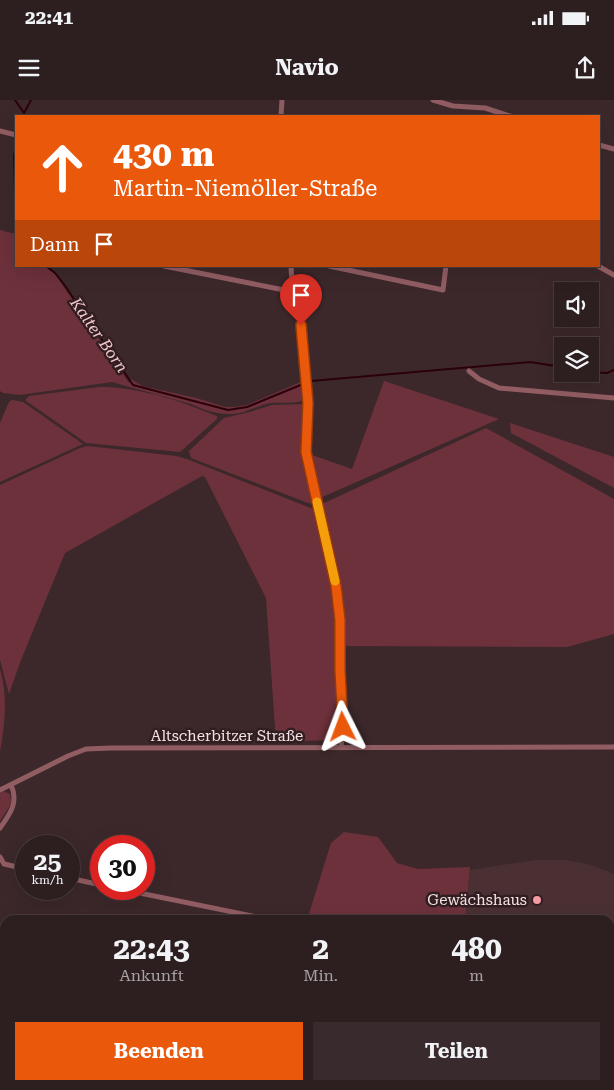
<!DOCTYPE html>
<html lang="de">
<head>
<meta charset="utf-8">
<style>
  :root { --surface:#2d1e20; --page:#392b2d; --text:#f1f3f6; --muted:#a7a2a5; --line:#483c3e; --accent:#ea580c }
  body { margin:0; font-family:"Roboto Serif",serif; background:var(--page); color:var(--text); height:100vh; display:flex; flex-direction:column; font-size:19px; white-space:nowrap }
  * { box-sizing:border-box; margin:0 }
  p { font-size:16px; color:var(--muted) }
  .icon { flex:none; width:28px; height:28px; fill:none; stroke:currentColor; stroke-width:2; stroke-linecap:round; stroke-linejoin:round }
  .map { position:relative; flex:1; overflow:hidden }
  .side { position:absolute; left:0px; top:815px; width:615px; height:175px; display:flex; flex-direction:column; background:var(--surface); border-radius:15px 15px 0 0; box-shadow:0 5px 20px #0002,0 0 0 1px var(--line) }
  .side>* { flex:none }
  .top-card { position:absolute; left:15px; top:15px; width:585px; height:152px; border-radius:0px; box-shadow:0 5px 20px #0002,0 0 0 1px var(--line); background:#ea580c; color:#fff; overflow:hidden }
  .controls { position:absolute; left:554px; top:182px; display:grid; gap:10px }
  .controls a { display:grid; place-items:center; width:45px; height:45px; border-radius:0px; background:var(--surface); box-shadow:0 5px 20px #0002,0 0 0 1px var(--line); font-size:25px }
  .speed { position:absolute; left:15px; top:735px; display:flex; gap:10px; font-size:25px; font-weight:700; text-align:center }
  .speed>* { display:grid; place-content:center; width:65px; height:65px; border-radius:50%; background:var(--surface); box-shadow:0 5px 20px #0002,0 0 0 1px var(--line); line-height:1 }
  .speed small { font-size:12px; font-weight:400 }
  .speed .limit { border:8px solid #d22; background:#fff; color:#111 }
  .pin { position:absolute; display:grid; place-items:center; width:42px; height:42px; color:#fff; margin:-51px -21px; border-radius:50% 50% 50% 0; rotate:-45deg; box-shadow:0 0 5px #0007 }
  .pin .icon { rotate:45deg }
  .me { position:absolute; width:55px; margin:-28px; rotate:357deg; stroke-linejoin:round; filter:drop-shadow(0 0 4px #0008) }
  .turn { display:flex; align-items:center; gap:18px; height:105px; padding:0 15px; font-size:22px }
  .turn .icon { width:65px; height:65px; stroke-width:2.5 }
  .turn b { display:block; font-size:35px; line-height:42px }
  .then { display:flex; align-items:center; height:48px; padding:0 15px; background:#0003; gap:10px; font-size:19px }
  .eta { display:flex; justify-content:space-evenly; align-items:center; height:85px; text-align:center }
  .eta b { font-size:30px; font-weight:700; line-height:35px }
  .cta { display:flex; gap:10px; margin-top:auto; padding:10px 15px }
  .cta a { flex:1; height:58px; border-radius:0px; background:var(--accent); color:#fff; font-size:20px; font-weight:700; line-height:58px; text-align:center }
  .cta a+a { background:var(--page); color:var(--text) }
  .status { display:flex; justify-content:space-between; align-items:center; height:35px; padding:0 25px; background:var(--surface); direction:ltr }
  .status svg { height:14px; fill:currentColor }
  header { display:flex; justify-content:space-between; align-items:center; height:65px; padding:0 15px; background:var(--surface); font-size:22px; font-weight:700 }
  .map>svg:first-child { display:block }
  .built { fill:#4a3033 }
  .green { fill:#6d313b }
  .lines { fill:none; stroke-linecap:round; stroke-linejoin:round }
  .stream { stroke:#2c000a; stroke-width:2 }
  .minor { stroke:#915d63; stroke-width:5 }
  .tertiary { stroke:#915d63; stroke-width:6 }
  .route-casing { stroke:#983908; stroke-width:12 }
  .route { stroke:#ea580c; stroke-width:9 }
  .slow { stroke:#f59e0b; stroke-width:9 }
  .poi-dot { fill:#f49aa5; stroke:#321e21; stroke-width:2 }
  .labels { text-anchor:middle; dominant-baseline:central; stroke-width:5; stroke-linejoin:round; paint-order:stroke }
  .street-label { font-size:15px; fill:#f1e3e5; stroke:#321e21 }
  .poi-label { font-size:15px; fill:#f1e3e5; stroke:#321e21; text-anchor:end }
  .water-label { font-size:16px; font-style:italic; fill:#f2c7cb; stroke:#321e21 }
</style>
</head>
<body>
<div class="status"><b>22:41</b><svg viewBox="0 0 49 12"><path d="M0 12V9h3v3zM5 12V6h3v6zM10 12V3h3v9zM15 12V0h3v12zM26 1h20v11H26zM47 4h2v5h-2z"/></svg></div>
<header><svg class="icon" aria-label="menu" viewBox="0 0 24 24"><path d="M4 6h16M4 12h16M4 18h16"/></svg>Navio<svg class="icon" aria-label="share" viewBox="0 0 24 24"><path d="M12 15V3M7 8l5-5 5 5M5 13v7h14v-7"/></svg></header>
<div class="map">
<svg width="614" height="990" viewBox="0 0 614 990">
  <rect width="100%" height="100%" fill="#3c282a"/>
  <path class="built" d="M535 760H565L588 764 614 774V990H551L552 985H610V820H465L470 770Z"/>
  <path class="green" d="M0 130 16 134V166H44L55 174 129 283 131 279 142 286 196 298 225 307H234L247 305 303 281 304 300C294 305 281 301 270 303 261 305 252 309 244 312 225 317 208 312 191 304L112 282 20 295 3 293 0 291Z
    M384 281 499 319 318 399 309 355V335L312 333V355L352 369Z
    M99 287C125 286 167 296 191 306 200 309 208 313 217 316V319L180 352 86 343 25 300 29 296Z
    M12 300 23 302 83 344 0 382V323L9 302Z
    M304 304V355L315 404 308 403 191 358 189 351 224 318 250 312 272 305Z
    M510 323 614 357V388L511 333Z
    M486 328 614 399V534L567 547 341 546V520L320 405Z
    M88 346 176 356 187 359 313 409 316 408 333 484 337 527 335 547 340 633C338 640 337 643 330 646L332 640 276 642 266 498 205 377 202 376 65 453 21 560 9 594 0 560V385L80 348Z
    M0 569C8 597 5 623 0 652Z
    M3 691 10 694 11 701 9 707 0 721V693Z
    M344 732 378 737 397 763 418 769 470 767 465 820H307L331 743Z
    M0 882 5 889V985H102L107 990H0Z"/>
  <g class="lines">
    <path class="stream" d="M15 0 24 13 23 16
      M24 13 31 0
      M16 46 14 56 15 89 16 93
      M46 166 55 173 63 183 133 285 228 310 247 307 303 284
      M590 272 607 273 614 270
      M311 281 530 262 562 267"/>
    <path class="minor" d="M433 0 453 6 485 8 510 16
      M281 16 282 0
      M0 31 16 35
      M599 45 614 49
      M164 166 284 190 292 186
      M291 166 292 186 301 225 305 264 308 303 306 352 336 486 340 520V571L343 627 341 648
      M329 166 443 190 446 166
      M598 166 614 175
      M469 271 479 279 499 288 614 298
      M0 690 68 656 86 649 111 648 614 647
      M0 728C10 714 19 702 11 685
      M0 757 4 764 26 769
      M69 778 101 785
      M120 789 272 820
      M613 893H614"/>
    <path class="tertiary" d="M0 871 5 879
      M109 985 114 990"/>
  </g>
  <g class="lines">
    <g class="route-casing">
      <path id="route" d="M301 225 308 303 306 352 336 486 340 520V570L343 627"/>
    </g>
    <use href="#route" class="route"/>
    <path class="slow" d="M317 402 335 481"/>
  </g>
  <circle class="poi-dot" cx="537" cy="800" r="5"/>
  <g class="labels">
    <g class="street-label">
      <text x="227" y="636">Altscherbitzer Straße</text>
    </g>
    <g class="poi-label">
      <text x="527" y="800">Gewächshaus</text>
    </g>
    <g class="water-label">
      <text transform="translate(99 235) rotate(55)">Kalter Born</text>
    </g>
  </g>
</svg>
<div class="controls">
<a><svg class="icon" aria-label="sound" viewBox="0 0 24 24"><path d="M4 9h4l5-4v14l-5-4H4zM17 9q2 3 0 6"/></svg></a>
<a><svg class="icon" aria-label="layers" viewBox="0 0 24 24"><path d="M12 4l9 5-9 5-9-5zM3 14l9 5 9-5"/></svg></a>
</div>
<div class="speed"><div>25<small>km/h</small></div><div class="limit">30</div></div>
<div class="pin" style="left:301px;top:225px;background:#d93025"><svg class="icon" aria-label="arrive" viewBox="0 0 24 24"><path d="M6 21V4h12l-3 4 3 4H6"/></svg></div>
<svg class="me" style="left:343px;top:627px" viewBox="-20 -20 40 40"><path d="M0-17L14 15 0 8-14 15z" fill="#ea580c" stroke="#fff" stroke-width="4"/></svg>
<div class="top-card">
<div class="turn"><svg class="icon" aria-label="ahead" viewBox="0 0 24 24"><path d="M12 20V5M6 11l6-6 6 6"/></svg><div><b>430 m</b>Martin-Niemöller-Straße</div></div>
<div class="then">Dann<svg class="icon" aria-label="arrive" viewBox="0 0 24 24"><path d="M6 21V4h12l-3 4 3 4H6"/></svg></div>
</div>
<section class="side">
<div class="eta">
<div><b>22:43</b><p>Ankunft</p></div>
<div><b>2</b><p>Min.</p></div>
<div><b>480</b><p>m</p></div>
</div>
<div class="cta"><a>Beenden</a><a>Teilen</a></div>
</section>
</div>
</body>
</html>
